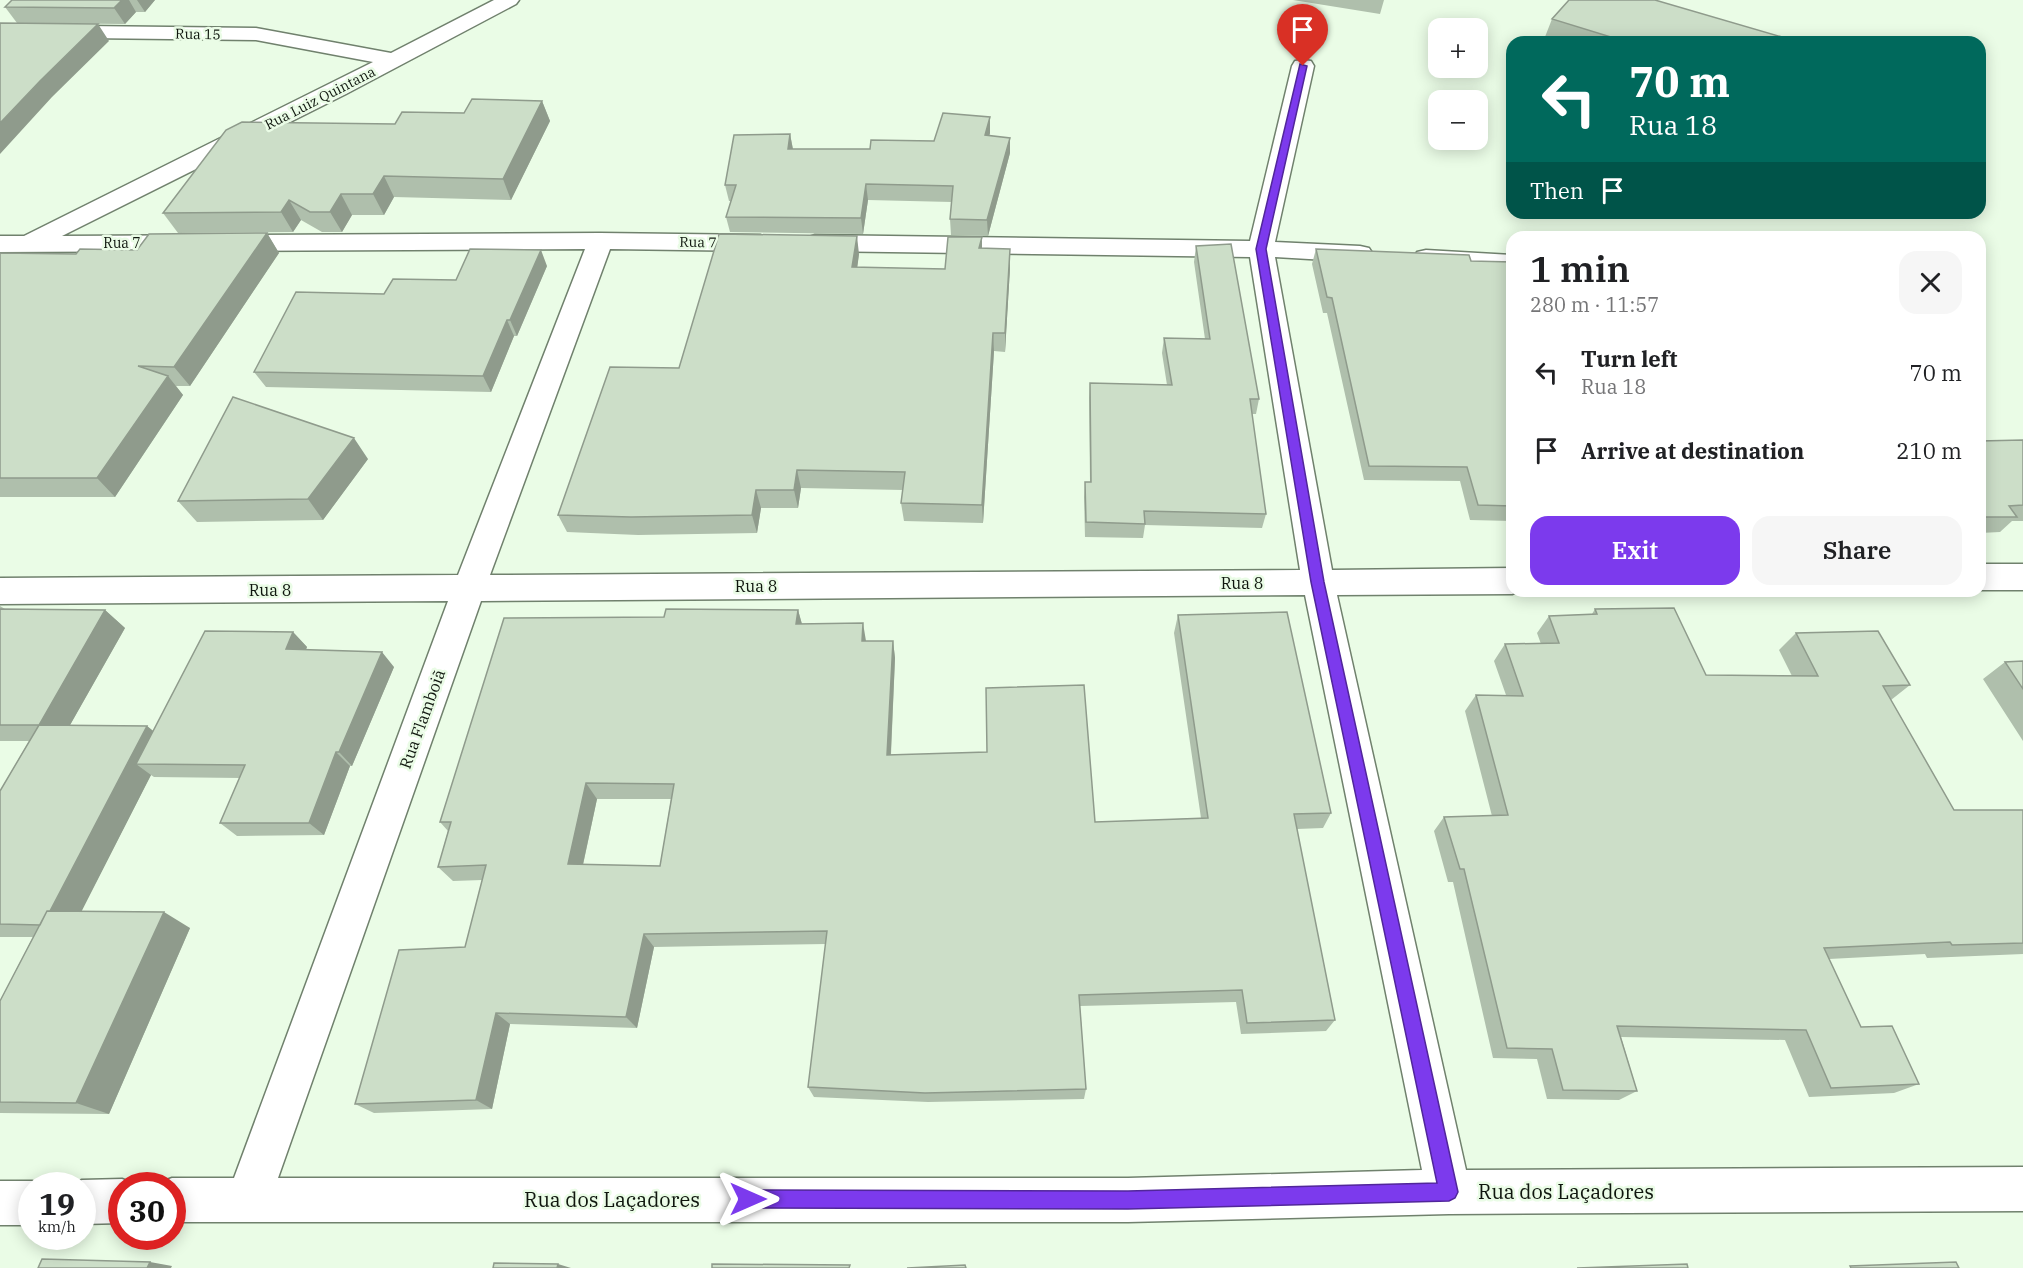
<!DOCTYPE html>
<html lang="en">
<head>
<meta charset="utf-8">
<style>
  :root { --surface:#fff; --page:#f6f6f6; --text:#202124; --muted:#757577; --accent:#7c3aed }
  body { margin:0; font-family:"IBM Plex Serif",serif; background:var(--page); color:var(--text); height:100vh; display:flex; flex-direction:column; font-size:22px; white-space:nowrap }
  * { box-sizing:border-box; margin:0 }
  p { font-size:20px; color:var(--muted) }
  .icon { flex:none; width:33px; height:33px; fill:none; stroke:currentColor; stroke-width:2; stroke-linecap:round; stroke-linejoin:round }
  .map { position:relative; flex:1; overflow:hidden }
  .side { position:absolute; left:1506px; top:231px; width:480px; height:366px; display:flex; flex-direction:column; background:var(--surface); border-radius:18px; box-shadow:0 3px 15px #0003 }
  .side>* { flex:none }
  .guide { position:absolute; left:1506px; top:36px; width:480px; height:183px; border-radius:18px; box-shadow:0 3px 15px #0003; background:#00695c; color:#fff; overflow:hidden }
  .tools { position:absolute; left:1428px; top:18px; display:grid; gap:12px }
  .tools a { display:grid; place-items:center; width:60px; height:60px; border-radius:12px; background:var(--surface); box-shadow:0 3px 15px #0003; font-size:30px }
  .speed { position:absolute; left:18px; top:1172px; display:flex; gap:12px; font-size:30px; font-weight:700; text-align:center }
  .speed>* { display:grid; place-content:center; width:78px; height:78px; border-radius:50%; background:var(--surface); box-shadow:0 3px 15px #0003; line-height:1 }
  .speed small { font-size:15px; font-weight:400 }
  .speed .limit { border:9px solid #d22; background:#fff; color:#111 }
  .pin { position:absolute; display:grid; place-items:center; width:51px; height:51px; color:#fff; margin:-62px -26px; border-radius:50% 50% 50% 0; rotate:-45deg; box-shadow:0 0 6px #0007 }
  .pin .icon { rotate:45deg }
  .me { position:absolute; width:66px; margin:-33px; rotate:90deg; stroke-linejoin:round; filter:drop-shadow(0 0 4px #0008) }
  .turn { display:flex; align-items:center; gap:21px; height:126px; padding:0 24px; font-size:27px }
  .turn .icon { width:78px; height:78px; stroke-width:2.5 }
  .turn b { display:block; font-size:42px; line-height:51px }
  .then { display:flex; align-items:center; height:57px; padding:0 24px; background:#0003; gap:12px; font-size:22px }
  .round { display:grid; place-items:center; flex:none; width:63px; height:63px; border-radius:18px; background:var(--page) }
  .summary { display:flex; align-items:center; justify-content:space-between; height:102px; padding:0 24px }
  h1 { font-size:36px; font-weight:600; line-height:45px }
  .action { display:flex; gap:12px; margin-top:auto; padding:12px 24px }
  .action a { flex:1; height:69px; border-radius:18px; background:var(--accent); color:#fff; font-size:24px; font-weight:600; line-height:69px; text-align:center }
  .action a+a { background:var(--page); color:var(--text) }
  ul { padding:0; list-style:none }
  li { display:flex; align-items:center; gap:18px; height:78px; padding:0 24px }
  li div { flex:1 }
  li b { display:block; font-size:22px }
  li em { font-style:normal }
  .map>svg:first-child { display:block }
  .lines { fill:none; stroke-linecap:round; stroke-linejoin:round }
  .minor-casing { stroke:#70816d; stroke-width:3 }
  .minor { fill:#fff; fill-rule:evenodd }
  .wall { fill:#afbfac; fill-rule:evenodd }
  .shaded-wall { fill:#8f9b8c }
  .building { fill:#ccdec8; stroke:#8f9b8c; stroke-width:1.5; fill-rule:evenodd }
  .route { fill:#7c3aed; stroke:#51269a; stroke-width:1.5 }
  .labels { text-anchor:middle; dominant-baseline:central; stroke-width:5; stroke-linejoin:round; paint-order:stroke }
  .far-street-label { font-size:14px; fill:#0f160e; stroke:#eafce6 }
  .street-label { font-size:16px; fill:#0f160e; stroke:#eafce6 }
  .near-street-label { font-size:20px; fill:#0f160e; stroke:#eafce6 }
</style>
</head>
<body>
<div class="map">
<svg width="2023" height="1268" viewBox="0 0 2023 1268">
  <rect width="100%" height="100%" fill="#eafce6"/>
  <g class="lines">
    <g class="minor-casing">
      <path id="minor" d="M494 0H519L516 4 346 94 62 236 600 233 760 235 769 238 772 243 769 248 760 251 610 249 490 575 1300 570 1250 257 815 251 806 248 803 243 806 238 815 235 1250 241 1292 66 1295 61 1303 60 1311 61 1314 66 1275 242 1360 246 1369 248 1373 254 1369 260 1360 262 1275 257 1332 570 1512 568V591H1520L1512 594 1337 595 1466 1170 2023 1167V1211L1449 1214 1128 1222H172V1185L156 1184 172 1178H234L448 601 0 604V578L458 575 585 249 0 252V236H24L373 62 256 40 0 37V25L256 28 391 53ZM1305 595 1422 1170 1128 1178H278L481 601Z
        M1426 250 1512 255V271L1417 264 1413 258 1417 252Z
        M1980 564H2023V590H1980Z
        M122 1179 137 1185H122V1223L82 1224V1185H69L82 1180Z
        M0 1181H32L43 1185H32V1225H0Z"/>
    </g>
    <use href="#minor" class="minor"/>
  </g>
  <path class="wall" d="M12 0H155L145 12H136L125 24 17 23 5 7Z
    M1293 0H1384L1380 14Z
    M1552 19 1799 42H1543Z
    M542 101 550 121 511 200 394 197 384 215H352L342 232H322L301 220 293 232 178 233 163 213 395 124Z
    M990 117V133L989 136 1010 138V153L988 236 951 235 950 219 952 202 868 200 863 234 730 232 726 217 731 201H729L725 185 790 134 793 149H870L934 141Z
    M267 233 279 253 190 386H176L183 395 115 497H0V253L76 254 137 250Z
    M982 237V248L1010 268 1005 352 994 351 983 523 904 521 901 503 903 490 801 488 798 508H761L757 533 638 535 567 532 558 515 679 368 859 254 857 267 945 269Z
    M1196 246 1259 399 1256 414H1252L1266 514 1262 528 1145 525 1143 538 1085 537 1084 497 1085 482H1090L1089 398 1090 383 1167 385 1162 353 1164 338 1205 339 1194 262Z
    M1316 249 1471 261 1512 262V521L1470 520 1460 481 1364 480 1327 313H1323L1312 264Z
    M547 266 517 336H514L491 392 266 387 254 372 456 280Z
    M2023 440V521H2012L2000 532 1980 533V441Z
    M368 459 323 520 197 522 178 501Z
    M0 606 5 609 105 610 125 628 70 725 147 726 153 731 293 632 307 647 306 650 394 667 352 766H350L324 835 237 836 220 823 240 778 154 777 151 775 81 911 190 928 109 1114 0 1113V1001L33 937H0V791L29 741H0Z
    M1595 609 1706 675 1792 676 1779 650 1796 633 1910 685 1891 700 1954 810H2023V954L1927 958 1925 954 1829 959 1861 1027 1919 1084 1894 1093 1809 1097 1785 1040 1621 1037 1637 1091 1619 1100 1547 1099 1537 1059 1493 1058 1453 882H1448L1434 831 1444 817 1492 816 1465 711 1476 695H1506L1494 661 1505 644H1541L1537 633 1549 616 1592 614Z
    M798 610 802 624 866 641H893L895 658 891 755 1095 822 1201 818 1174 633 1178 615 1331 813 1323 828 1297 829 1335 1020 1326 1031 1241 1034 1236 1002 1080 1006 1086 1089 1084 1099 928 1102 814 1097 808 1087 826 944 654 947 637 1028 510 1024 492 1109 374 1113 355 1104 465 947 482 880 453 881 438 867 448 831 440 822 664 617ZM597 799H671L660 866 583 865Z
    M2023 661V741L1983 679 2005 662Z"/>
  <path class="shaded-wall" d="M122 0H129L136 12 125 24 114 8Z
    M137 0H155L145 12Z
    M98 24 109 41 52 97 0 154V123L40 81Z
    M542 101 550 121 511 200 503 179Z
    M990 117V133L985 151V135Z
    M790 134 793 150 788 149Z
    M1010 138V153L988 236 987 220Z
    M384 176 394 197 384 215 373 194Z
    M866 184 868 200 863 234 861 218Z
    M341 194 352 215 342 232 330 212Z
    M289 200 301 220 293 232 281 212Z
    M267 233 279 253 190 386 174 367Z
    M857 236 859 254 855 285 852 267Z
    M982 237V256L979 248Z
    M1010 249V268L1005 352V333Z
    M541 250 547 266 517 336 510 320Z
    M507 320 514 336 491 392 483 376Z
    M993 333 994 351 983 523 982 505Z
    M168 376 183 395 115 497 97 478Z
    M354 438 368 459 323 520 308 499Z
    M797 470 801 488 798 508 794 490Z
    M756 490 761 508 757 533 752 515Z
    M105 610 125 628 61 741 39 725Z
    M798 610 803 628 796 624Z
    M863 623 866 641H862Z
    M293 632 307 647 299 664 286 649Z
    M893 641 895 658 890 771 887 755Z
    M382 652 394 667 352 766 339 752Z
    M147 726 167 742 136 764 151 775 68 938 43 925Z
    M336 752 350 766 324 835 309 823Z
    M586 783 597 799 580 878 568 864Z
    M164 912 190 928 109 1114 76 1103Z
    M644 934 654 947 637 1028 626 1017Z
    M496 1013 510 1024 492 1109 476 1100Z
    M150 1262 172 1266 171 1268H147Z
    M558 1264 571 1268H557Z"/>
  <path class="building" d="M12 0H122L114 8 5 7Z
    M1569 0H1655L1799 42H1627L1552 19Z
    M0 23 98 24 40 81 0 123Z
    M472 99 542 101 503 179 384 176 373 194H341L330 212H310L289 200 281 212 163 213 226 130 242 122 395 124 402 112 464 113Z
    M943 113 990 117 985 135 1010 138 987 220 950 219 953 186 866 184 861 218 726 217 736 185H725L734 135 790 134 788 149H870L871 140 934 141Z
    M267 233 174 367 138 366 168 376 97 478H0V253L76 254 80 249 137 250 149 234Z
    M719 234 857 236 852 267 945 269 948 237H982L979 248 1010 249 1005 333H993L982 505 901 503 905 472 797 470 794 490H756L752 515 631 517 558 515 610 367 679 368Z
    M1231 244 1259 399H1250L1266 514 1144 511 1145 524 1086 522 1085 482H1091L1090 383 1172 385 1164 338 1210 339 1196 246Z
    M470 249 541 250 510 320H507L483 376 254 372 296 292 384 294 393 279 456 280Z
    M1316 249 1469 255 1471 261 1512 262V506L1478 505 1467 467 1369 466 1332 298 1327 297Z
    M233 397 354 438 308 499 178 501Z
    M2023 440V505L2009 506 2017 517H1980V441Z
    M1674 608 1706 675 1818 676 1796 633 1878 631 1910 685 1883 686 1954 810H2023V943L1952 945 1950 942 1824 948 1861 1027 1892 1026 1919 1084 1831 1088 1806 1030 1617 1026 1637 1091 1563 1090 1552 1049 1507 1048 1464 869H1460L1444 817 1508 815 1476 695 1523 696 1505 644 1559 643 1549 616 1597 614 1595 609Z
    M0 609 105 610 39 725H0Z
    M666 609 798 610 796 624 863 623 862 641H893L887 755 987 752 986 688 1084 685 1095 822 1208 818 1178 615 1287 612 1331 813 1294 814 1335 1020 1247 1023 1242 990 1079 995 1086 1089 925 1093 808 1087 827 931 644 934 626 1017 496 1013 476 1100 355 1104 399 950 465 947 486 865 438 867 451 822H440L504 618 664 617ZM586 783 674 784 660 866 568 864Z
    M205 631 293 632 286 649 382 652 339 752H336L309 823H220L245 765 136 764Z
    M2023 661V689L2005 662Z
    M39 725 147 726 50 911H47L40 925 0 924V791Z
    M47 911 164 912 76 1103 0 1102V1001Z
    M42 1259 150 1262 147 1268H38Z
    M1956 1262 1959 1268H1851L1850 1266Z
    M494 1263 558 1264 557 1268H493Z
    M712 1264 850 1265 849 1268H712Z
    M1687 1264 1688 1268H1577Z
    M965 1265 966 1268H907Z"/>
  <path class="route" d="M1300 64 1307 66 1266 249 1324 582 1458 1192 1455 1198 1449 1201 1128 1209 748 1208 741 1206 739 1199 741 1193 748 1190 1128 1191 1437 1183 1311 582 1256 249Z"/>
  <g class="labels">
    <g class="far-street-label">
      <text transform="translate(198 34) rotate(1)">Rua 15</text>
      <text transform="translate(320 98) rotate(-27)">Rua Luiz Quintana</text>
      <text transform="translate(698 242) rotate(1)">Rua 7</text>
      <text x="122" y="243">Rua 7</text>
    </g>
    <g class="street-label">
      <text x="1242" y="583">Rua 8</text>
      <text x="756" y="586">Rua 8</text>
      <text x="270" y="590">Rua 8</text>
      <text transform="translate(422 719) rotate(-70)">Rua Flamboiã</text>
    </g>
    <g class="near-street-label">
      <text x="1566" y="1191">Rua dos Laçadores</text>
      <text x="612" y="1199">Rua dos Laçadores</text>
    </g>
  </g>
</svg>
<div class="tools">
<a>+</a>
<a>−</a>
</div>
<div class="speed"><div>19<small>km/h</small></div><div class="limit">30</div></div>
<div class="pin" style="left:1303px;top:66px;background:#d93025"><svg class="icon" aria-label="arrive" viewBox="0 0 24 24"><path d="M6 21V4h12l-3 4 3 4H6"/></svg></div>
<svg class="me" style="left:748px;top:1199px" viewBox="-20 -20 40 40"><path d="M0-17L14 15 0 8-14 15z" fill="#7c3aed" stroke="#fff" stroke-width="4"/></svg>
<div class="guide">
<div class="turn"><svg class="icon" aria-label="left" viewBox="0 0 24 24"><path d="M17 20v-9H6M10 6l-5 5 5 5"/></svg><div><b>70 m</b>Rua 18</div></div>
<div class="then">Then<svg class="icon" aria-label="arrive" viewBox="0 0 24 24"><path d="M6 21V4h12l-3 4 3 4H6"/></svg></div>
</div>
<section class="side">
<div class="summary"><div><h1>1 min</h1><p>280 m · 11:57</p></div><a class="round"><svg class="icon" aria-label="close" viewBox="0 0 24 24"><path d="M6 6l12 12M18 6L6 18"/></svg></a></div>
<ul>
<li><svg class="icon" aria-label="left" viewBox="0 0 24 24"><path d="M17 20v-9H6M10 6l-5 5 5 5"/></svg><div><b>Turn left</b><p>Rua 18</p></div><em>70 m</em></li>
<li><svg class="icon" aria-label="arrive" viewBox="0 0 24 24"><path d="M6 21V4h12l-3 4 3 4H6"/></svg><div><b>Arrive at destination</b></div><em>210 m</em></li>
</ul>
<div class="action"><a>Exit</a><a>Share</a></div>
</section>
</div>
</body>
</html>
